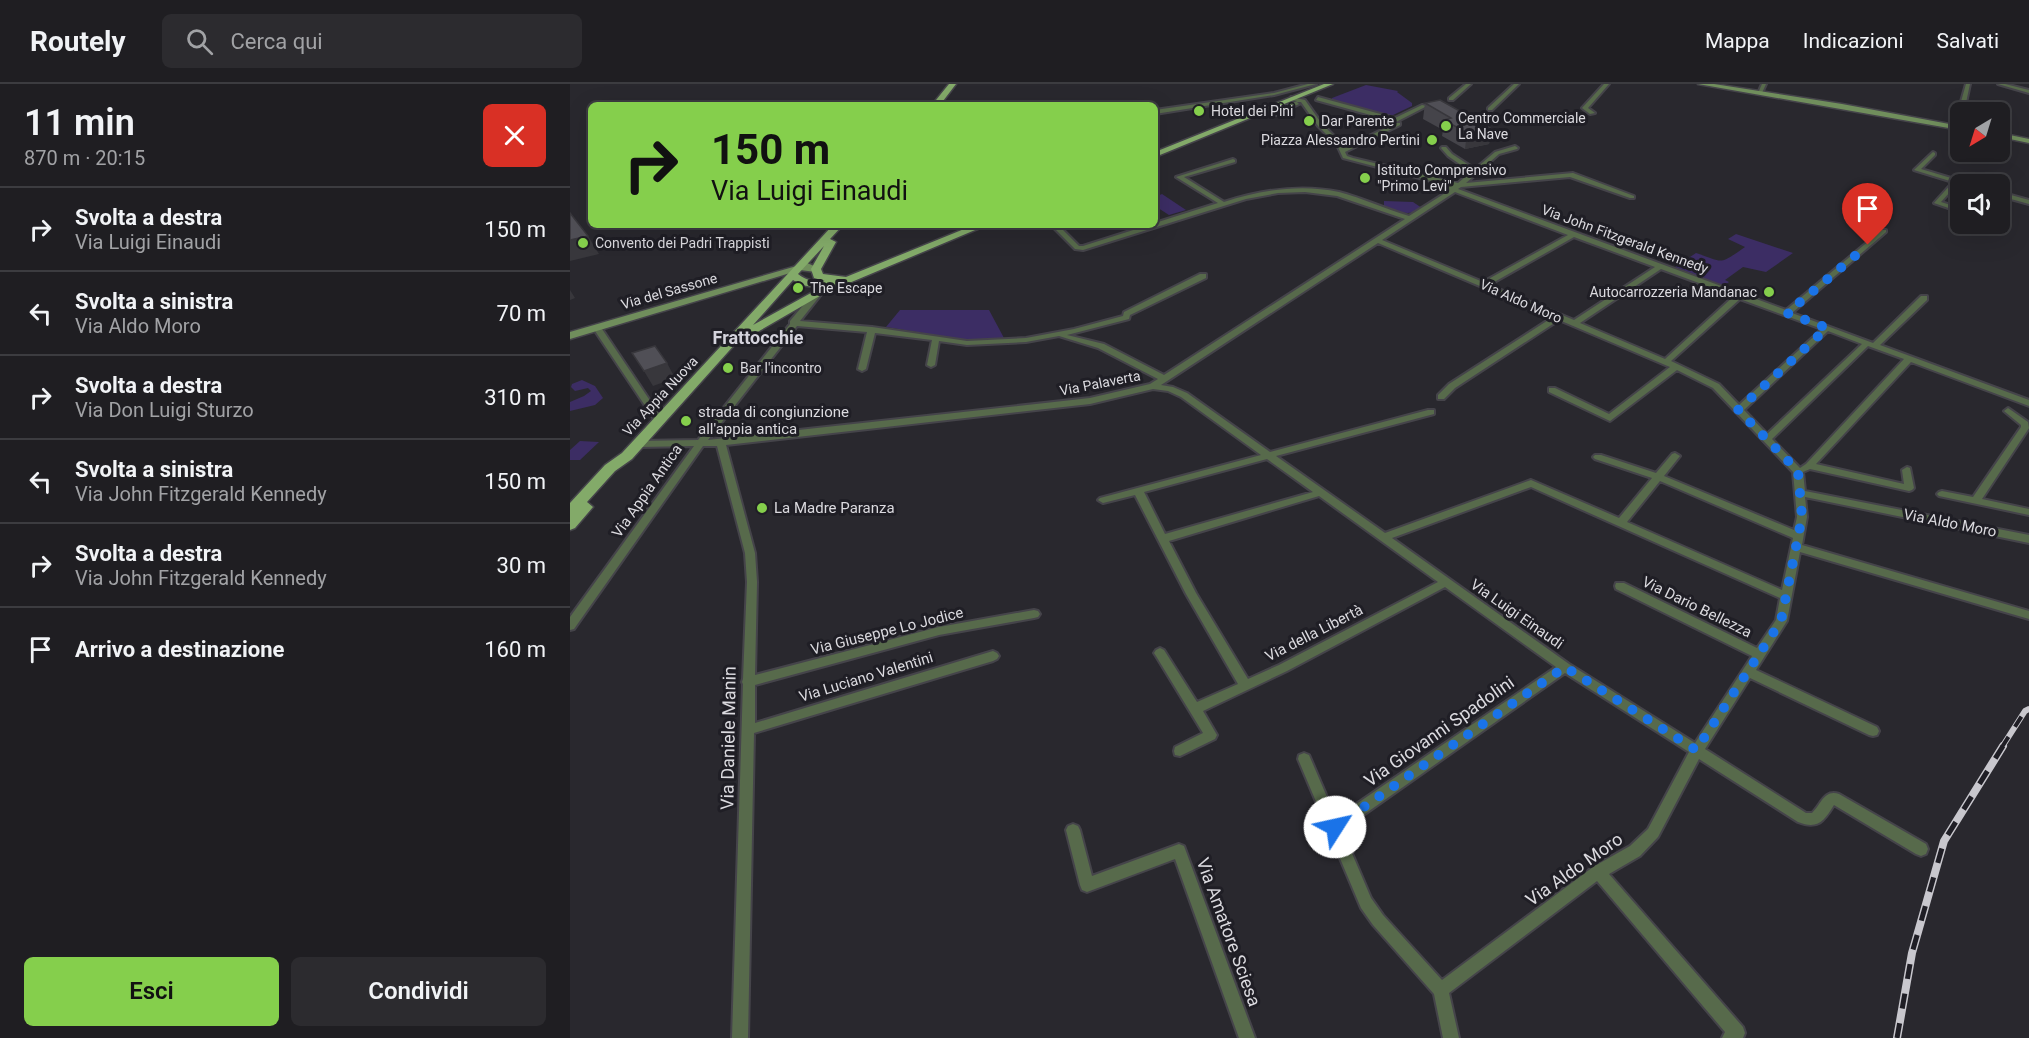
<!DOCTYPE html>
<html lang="it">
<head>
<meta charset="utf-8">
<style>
  :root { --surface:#1f1e22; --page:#2c2b2f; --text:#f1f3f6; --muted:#a1a2a5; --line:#3c3c40; --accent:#85cf4c }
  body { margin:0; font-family:Roboto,sans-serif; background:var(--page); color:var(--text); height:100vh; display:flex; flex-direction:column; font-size:22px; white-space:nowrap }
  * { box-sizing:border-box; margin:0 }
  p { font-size:20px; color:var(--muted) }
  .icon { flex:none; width:33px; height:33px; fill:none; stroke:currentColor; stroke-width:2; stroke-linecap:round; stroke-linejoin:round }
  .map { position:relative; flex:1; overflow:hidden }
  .side { display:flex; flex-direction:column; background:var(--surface); width:570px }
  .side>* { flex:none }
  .hud { position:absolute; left:18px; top:18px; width:570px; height:126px; border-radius:9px; box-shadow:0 6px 24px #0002,0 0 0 2px var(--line); background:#85cf4c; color:#111; overflow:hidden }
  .needle { width:39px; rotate:218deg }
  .fabs { position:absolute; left:1380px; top:18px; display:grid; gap:12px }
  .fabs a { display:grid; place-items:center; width:60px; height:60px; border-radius:9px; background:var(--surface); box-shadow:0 6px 24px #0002,0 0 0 2px var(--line); font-size:30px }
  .pin { position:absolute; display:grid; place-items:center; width:51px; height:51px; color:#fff; margin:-62px -26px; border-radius:50% 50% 50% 0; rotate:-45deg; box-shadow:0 0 6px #0007 }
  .pin .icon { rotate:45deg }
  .me { position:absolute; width:66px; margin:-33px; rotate:55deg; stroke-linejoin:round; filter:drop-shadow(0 0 4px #0008) }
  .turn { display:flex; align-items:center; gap:21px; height:126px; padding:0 24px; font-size:27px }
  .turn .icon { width:78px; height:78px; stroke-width:2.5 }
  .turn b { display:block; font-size:42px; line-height:51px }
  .round { display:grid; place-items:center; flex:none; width:63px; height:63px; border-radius:9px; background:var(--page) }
  .head { display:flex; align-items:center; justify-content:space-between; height:102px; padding:0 24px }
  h1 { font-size:36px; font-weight:600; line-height:45px }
  .button { display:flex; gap:12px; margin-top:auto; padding:12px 24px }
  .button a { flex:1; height:69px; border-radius:9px; background:var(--accent); color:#111; font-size:24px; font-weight:600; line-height:69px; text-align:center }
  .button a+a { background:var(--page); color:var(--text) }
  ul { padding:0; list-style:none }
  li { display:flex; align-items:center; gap:18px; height:84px; padding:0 24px; border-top:2px solid var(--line) }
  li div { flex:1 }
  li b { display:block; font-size:22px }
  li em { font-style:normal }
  header { display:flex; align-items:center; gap:36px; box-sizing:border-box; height:84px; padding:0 30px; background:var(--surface); border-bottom:2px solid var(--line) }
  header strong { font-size:28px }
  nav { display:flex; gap:33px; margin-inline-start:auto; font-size:21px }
  .search { width:420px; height:54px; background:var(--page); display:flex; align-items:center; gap:15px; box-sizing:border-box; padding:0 21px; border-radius:9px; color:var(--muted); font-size:22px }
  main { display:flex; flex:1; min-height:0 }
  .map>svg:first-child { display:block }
  .green { fill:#3c2d64 }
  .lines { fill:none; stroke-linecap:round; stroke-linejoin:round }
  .minor-casing { stroke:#45444a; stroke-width:4 }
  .secondary-casing { stroke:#45444a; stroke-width:3 }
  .primary-casing { stroke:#45444a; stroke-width:3 }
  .minor { fill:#576a4b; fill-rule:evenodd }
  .secondary { fill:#708e5c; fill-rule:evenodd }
  .primary { fill:#83aa69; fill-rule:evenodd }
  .rail-far1-casing { stroke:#c8c7cd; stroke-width:6 }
  .rail-casing { stroke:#c8c7cd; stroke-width:8 }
  .rail-far1 { stroke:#1f1e25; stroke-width:4; stroke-dasharray:12; stroke-linecap:butt }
  .rail { stroke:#1f1e25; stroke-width:5; stroke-dasharray:15; stroke-linecap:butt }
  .wall { fill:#45444a }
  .shaded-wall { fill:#38373c }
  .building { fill:#504f56; stroke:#38373c; stroke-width:1.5 }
  .route { stroke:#1a73e8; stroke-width:10; stroke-dasharray:0 18 }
  .poi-dot { fill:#85cf4c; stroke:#1f1e25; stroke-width:2 }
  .labels { text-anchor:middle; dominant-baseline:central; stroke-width:6; stroke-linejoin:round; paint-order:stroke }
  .far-poi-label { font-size:14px; fill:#dbdadf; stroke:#1f1e25; text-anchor:start }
  .far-street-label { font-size:14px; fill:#dbdadf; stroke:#1f1e25 }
  .poi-label { font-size:15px; fill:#dbdadf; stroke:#1f1e25; text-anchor:start }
  .street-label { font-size:15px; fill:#dbdadf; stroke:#1f1e25 }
  .far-district-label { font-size:18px; font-weight:bold; fill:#d4d3dc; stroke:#1f1e25 }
  .near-street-label { font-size:18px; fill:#dbdadf; stroke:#1f1e25 }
</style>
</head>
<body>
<header>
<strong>Routely</strong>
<div class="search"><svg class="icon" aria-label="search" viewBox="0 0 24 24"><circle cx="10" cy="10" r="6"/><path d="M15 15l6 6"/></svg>Cerca qui</div>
<nav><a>Mappa</a><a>Indicazioni</a><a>Salvati</a></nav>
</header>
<main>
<section class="side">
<div class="head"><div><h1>11 min</h1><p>870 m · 20:15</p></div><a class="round" style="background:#d93025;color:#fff"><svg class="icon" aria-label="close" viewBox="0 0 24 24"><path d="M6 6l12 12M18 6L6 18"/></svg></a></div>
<ul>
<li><svg class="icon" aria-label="right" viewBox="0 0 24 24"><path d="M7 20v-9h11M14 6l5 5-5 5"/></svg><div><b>Svolta a destra</b><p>Via Luigi Einaudi</p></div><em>150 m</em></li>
<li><svg class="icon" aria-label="left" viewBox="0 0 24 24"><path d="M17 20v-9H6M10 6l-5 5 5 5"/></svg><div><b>Svolta a sinistra</b><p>Via Aldo Moro</p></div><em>70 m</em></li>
<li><svg class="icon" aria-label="right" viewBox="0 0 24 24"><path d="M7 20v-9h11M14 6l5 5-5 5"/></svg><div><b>Svolta a destra</b><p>Via Don Luigi Sturzo</p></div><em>310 m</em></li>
<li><svg class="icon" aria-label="left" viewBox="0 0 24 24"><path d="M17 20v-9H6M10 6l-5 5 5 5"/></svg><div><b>Svolta a sinistra</b><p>Via John Fitzgerald Kennedy</p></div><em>150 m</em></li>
<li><svg class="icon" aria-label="right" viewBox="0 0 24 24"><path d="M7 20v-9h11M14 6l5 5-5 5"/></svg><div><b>Svolta a destra</b><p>Via John Fitzgerald Kennedy</p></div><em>30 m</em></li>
<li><svg class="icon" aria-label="arrive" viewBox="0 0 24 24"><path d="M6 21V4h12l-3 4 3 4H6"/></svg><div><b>Arrivo a destinazione</b></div><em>160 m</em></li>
</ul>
<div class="button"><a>Esci</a><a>Condividi</a></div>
</section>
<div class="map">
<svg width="1459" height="954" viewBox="0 0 1459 954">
  <rect width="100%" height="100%" fill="#29282e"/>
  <path class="green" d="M796 1 828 7 827 8 842 19V22L821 32 762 17V14Z
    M592 110 616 126 599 131 585 122V113Z
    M814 117 843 118 852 124C838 133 829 128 814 122Z
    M1166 150 1223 169 1196 188 1173 183 1155 196 1159 198 1154 202 1105 183 1126 169C1154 178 1148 182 1175 163L1158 155Z
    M330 226H419L434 254 396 256 316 243Z
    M12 296 25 302 33 314 25 321 0 327V318L14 312 21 307 18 304 5 307 1 303 2 300Z
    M10 357 29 358 10 376H0V366Z"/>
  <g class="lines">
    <g class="minor-casing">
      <path id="minor" d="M738 0H746L704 11 585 30V26L704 9Z
        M896 0H901L883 16H879V14Z
        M944 0H949L922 26H918V24Z
        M1034 0H1039L1018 24 1025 29 1020 30 1012 24Z
        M1192 0H1196L1192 9 1190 10 1188 9Z
        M1396 0H1400L1394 28 1390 29 1388 28Z
        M1428 0H1435L1459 6V9Z
        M721 13 735 16 752 40 771 59 774 64 826 39H830V41L775 68 777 72 783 74 888 99 901 88 878 72 871 64 872 63H876L882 70 905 85 925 68 945 62 948 64 947 65 929 70 896 99 1003 89 1064 112V114H1060L1000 93 891 103 888 105 1216 226 1312 146H1316V148L1222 229 1303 259 1351 212H1357V216L1310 261 1459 316V322L1341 278 1246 380 1334 400 1332 386 1337 383 1340 384 1344 404 1342 406 1339 407 1240 385 1233 388 1235 407 1459 451V459L1235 413 1237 433 1232 461 1459 527V535L1230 468 1217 537 1186 586 1307 643 1309 647 1307 651 1303 652 1299 651 1180 594 1135 665 1236 729H1242C1251 721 1254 705 1269 710L1356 760 1358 765 1356 770 1351 772 1346 770 1264 721C1254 737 1248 746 1228 738L1129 675 1088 753 1070 772 1039 790 1173 943 1175 949 1173 954H1152L1155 948 1027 797 879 909 889 954H873L864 910 803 841 791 824 728 675 729 671 734 669 739 671 766 734 986 583 875 503 717 587 633 627 647 651 645 655 610 672 605 671 604 667 605 663 633 649 586 572 584 569 586 566 590 564 594 566 627 618 668 600 616 510 565 411 533 419 528 416 530 414 691 371 611 313 598 307 583 305 520 320 156 361 185 469 187 498 185 591 369 543 464 526 468 527 470 530 468 533 464 534 369 551 185 601V639L423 567 427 569 429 572 427 575 423 577 184 649 178 954H162L173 600 172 598 173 595 177 498 175 469 147 362H133L4 545 0 546V533L124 362 68 363 63 360 68 357 128 356 220 240V237L246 206H249L253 208 230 237 302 243 397 257 456 254 504 245 553 232 554 228 630 190H636V194L560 231 559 235 497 251 534 260 594 291 835 135 767 112 735 108 708 109 676 115 513 166 505 165 481 141H488L509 162H513L579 141H585V139L648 119 606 93 663 75 665 76V78L614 93 654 118C691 106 730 100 769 108 792 114 816 125 839 132L880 106 865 98 773 74 767 61 748 42 731 18H727L729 20 706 31 690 27 693 25 705 27 727 17 719 16ZM885 108 998 151 913 198 812 156ZM1004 153 1085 183 1004 236 919 201ZM808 159 983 233 879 300 868 311V315H874L885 304 989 236 1100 283 1039 330 985 304H979V308L1040 337 1107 286 1143 304 1223 388 1227 433 1224 446 1094 392 1110 372 1105 369 1102 370 1086 389 1031 371H1025L1023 373 1025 375 1082 394 1049 434 961 396 815 449 706 372 864 330V326H858L700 368 617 309 603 303 591 301ZM1091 185 1164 212 1095 275 1010 239ZM1170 215 1252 245 1169 321 1149 300 1101 277ZM227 242 297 248 288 285 292 287 296 285 305 249 362 256 357 281 361 283 365 281 369 257 397 261 456 258 489 252 528 264 588 295 580 300 520 314 138 356ZM1258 247 1292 260 1197 350 1174 326ZM1298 262 1334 275 1236 380 1230 384 1202 355ZM697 375 743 408 595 450 574 408ZM1090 397 1223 454 1212 506 1057 438ZM961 403 1210 514 1206 536 1187 564 1054 499H1046L1045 502 1046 505 1182 572 1125 659 999 580 822 454ZM749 412 868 498 709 581 678 595 626 509 599 457ZM995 589 1119 668 1078 745 1060 762 1023 783 872 896 813 831 801 814 772 746Z
        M748 13 825 34 852 21 857 22 826 38 746 16Z
        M1363 68 1365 69V71L1351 85 1401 100 1388 99 1371 118 1390 124V128L1364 119 1383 98 1344 86Z
        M1430 108 1459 116V120L1430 112Z
        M24 242H30L93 336 92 338H86L23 244Z
        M1438 324 1458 338 1459 344 1412 415 1459 425V431L1369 412 1367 410 1369 408 1372 407 1403 413 1451 343V341L1434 327Z
        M503 740 508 742 510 746 522 792 609 760 614 762 685 954H669L605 775 517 808 512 806 510 801 496 746 498 742Z"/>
    </g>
    <g class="secondary-casing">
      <path id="secondary" d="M1128 0H1144L1272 20 1390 42V46Z
        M1430 49 1459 55V59L1430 53Z
        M237 179 251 185 246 188 230 186 0 255V248Z"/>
    </g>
    <g class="primary-casing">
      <path id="primary" d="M379 0H386L370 21H362Z
        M754 0H763L585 73V68Z
        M263 141H273L260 155 266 158 251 185 253 190 276 193 404 141H417L253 210 184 250 175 249 62 375 45 387 17 418 23 423 5 444 0 446V419L35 381 52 369ZM254 162 241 185 244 194 255 197C245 198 237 197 228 190ZM223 196 231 201 250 204 183 241Z"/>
    </g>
    <use href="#minor" class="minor"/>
    <use href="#secondary" class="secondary"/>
    <use href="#primary" class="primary"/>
    <g class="rail-far1-casing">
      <path id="rail-far1" d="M1432 663 1455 627 1459 625"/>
    </g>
    <g class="rail-casing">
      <path id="rail" d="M1327 954 1342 869 1374 757 1433 662"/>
    </g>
    <use href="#rail-far1" class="rail-far1"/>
    <use href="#rail" class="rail"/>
  </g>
  <path class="wall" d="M855 19 922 45 919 60 895 65 872 52 873 46 853 35Z"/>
  <path class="shaded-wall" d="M922 45 919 60 895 65 897 49Z
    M18 152 29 170 0 177V156Z
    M0 206 5 214 0 216Z
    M97 279 105 294 83 302 74 287Z"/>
  <path class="building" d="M870 16 922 45 897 49 874 36 881 34 855 19Z
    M0 129 18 152 0 156Z
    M85 262 97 279 74 287 62 269Z"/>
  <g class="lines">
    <path class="route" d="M765 743 995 583 1126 666 1211 537 1232 433 1228 387 1168 326 1257 244 1217 229 1298 161"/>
  </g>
  <g class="poi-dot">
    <circle cx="629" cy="27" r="6"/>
    <circle cx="739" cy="37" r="6"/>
    <circle cx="876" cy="42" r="6"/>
    <circle cx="862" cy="56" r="6"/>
    <circle cx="795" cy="94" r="6"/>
    <circle cx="13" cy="159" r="6"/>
    <circle cx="228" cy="204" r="6"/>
    <circle cx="1199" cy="208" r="6"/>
    <circle cx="158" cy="284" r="6"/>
    <circle cx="116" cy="337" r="6"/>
    <circle cx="192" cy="424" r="6"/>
  </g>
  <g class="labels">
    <g class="far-poi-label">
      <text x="641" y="27">Hotel dei Pini</text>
      <text x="888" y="34">Centro Commerciale<tspan x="888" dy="16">La Nave</tspan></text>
      <text x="751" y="37">Dar Parente</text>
      <text x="850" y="56" text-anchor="end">Piazza Alessandro Pertini</text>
      <text x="807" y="86">Istituto Comprensivo<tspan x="807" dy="16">"Primo Levi"</tspan></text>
      <text x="25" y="159">Convento dei Padri Trappisti</text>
      <text x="240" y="204">The Escape</text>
      <text x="1187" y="208" text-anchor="end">Autocarrozzeria Mandanac</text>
      <text x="170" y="284">Bar l'incontro</text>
    </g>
    <g class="far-street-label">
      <text transform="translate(1055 155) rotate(20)">Via John Fitzgerald Kennedy</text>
      <text transform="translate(99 207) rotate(-16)">Via del Sassone</text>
      <text transform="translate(951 217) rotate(24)">Via Aldo Moro</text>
      <text transform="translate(530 299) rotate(-11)">Via Palaverta</text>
      <text transform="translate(90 312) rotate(-47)">Via Appia Nuova</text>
    </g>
    <g class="poi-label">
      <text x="128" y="328">strada di congiunzione<tspan x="128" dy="17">all'appia antica</tspan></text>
      <text x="204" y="424">La Madre Paranza</text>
    </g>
    <g class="street-label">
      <text transform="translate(77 407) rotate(-55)">Via Appia Antica</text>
      <text transform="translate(1380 439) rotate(11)">Via Aldo Moro</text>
      <text transform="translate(1127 523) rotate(26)">Via Dario Bellezza</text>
      <text transform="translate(947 530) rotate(35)">Via Luigi Einaudi</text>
      <text transform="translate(317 547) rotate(-14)">Via Giuseppe Lo Jodice</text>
      <text transform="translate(744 549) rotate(-27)">Via della Libertà</text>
      <text transform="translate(296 593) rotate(-17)">Via Luciano Valentini</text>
    </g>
    <g class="far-district-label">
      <text x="188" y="253">Frattocchie</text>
    </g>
    <g class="near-street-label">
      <text transform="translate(869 647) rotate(-35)">Via Giovanni Spadolini</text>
      <text transform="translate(158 654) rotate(-89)">Via Daniele Manin</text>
      <text transform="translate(1004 785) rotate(-35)">Via Aldo Moro</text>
      <text transform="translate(659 848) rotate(70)">Via Amatore Sciesa</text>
    </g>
  </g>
</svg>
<div class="fabs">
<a><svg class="needle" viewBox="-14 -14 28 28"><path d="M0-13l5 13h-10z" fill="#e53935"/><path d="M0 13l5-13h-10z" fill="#a1a2a5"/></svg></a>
<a><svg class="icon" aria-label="sound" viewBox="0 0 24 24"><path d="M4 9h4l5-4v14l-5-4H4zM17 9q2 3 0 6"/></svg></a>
</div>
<div class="pin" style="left:1298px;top:161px;background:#d93025"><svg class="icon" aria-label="arrive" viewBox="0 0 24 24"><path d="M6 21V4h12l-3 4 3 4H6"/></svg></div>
<svg class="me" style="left:765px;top:743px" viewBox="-20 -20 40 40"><circle r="19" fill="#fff"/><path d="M0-13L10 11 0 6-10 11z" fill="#1a73e8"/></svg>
<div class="hud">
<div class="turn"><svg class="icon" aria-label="right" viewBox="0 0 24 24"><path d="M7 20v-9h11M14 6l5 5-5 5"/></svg><div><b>150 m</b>Via Luigi Einaudi</div></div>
</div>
</div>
</main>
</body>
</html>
